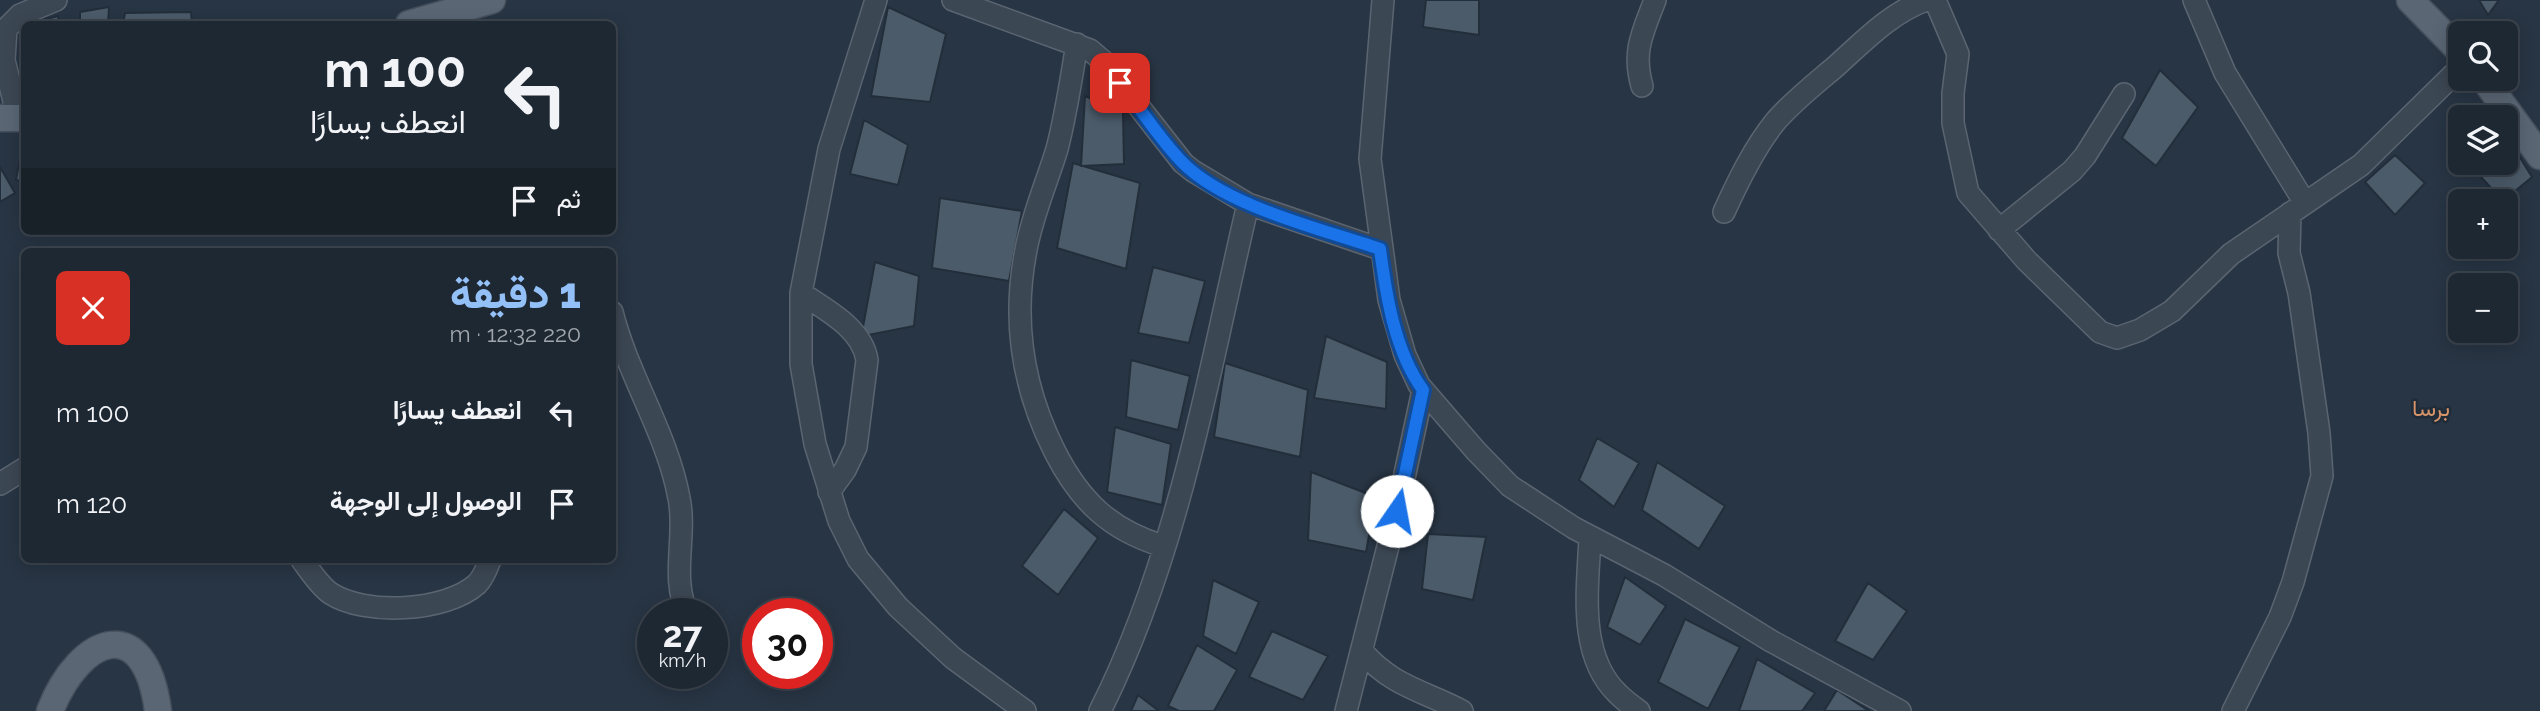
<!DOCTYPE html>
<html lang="ar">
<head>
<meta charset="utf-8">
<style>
  :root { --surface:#1e2833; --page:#26303b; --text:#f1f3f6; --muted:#a1a6ac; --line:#3c444e; --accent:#94c0f8 }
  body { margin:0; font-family:Raleway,Vazirmatn,sans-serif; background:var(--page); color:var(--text); direction:rtl; height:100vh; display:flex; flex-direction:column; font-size:26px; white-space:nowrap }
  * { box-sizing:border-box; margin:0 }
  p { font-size:23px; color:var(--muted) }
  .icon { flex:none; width:38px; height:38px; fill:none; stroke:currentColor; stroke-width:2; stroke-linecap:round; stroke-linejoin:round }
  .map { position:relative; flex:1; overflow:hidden; direction:ltr }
  .sheet { position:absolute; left:21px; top:248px; width:595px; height:315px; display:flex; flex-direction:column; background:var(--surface); border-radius:10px; box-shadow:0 4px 18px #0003,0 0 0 2px var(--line); direction:rtl }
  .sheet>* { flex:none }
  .top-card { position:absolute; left:21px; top:21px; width:595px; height:214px; border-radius:10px; box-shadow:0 4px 18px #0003,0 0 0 2px var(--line); direction:rtl; background:#1e2833; color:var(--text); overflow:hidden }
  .buttons { position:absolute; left:2448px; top:21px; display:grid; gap:14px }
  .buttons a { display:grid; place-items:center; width:70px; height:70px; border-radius:10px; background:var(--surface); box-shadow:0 4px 18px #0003,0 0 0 2px var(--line); font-size:35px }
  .speed { position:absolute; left:637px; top:598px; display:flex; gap:14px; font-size:35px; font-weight:700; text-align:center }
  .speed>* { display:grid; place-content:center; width:91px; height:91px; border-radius:50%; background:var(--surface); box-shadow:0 4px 18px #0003,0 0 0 2px var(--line); line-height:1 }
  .speed small { font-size:18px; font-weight:400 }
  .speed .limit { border:10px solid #d22; background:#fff; color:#111 }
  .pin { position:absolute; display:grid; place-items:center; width:60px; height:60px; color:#fff; margin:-30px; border-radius:14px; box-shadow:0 4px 10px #0006 }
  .me { position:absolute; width:77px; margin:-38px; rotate:12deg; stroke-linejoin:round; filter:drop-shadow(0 0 5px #0008) }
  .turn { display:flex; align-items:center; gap:24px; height:147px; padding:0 35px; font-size:32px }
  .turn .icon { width:91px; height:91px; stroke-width:2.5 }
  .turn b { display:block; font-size:49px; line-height:60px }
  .then { display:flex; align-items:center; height:66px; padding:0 35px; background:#0003; gap:14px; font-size:26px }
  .round { display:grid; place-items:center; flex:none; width:74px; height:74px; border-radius:10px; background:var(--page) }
  .head { display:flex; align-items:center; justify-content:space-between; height:119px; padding:0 35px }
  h1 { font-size:42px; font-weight:800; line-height:52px; color:var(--accent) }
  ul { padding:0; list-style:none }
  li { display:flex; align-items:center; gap:21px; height:91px; padding:0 35px }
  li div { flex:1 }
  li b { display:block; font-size:26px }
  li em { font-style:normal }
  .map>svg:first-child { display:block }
  .building { fill:#4c5b6a; stroke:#232e3b; stroke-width:2 }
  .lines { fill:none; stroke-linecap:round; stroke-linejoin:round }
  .minor-casing { stroke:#5b6571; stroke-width:24 }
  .major-casing { stroke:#46505d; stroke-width:29 }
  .minor { stroke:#3c4754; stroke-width:21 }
  .major { stroke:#5a6674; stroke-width:26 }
  .route-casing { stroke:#114b97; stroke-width:18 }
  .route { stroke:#1a73e8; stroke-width:12 }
  .labels { text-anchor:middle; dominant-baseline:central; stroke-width:5; stroke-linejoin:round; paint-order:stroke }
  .quarter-label { font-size:23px; fill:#d7946b; stroke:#212c39 }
</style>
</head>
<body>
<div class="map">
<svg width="2540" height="711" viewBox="0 0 2540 711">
  <rect width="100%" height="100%" fill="#283544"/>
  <path class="building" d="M1426 0H1479V35L1423 27Z
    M2479 0H2499L2488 15Z
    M109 7 108 24H80V12Z
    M888 7 946 34 930 102 871 96Z
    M191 12 192 24H123L125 13Z
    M58 16 59 24H28Z
    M2160 70 2198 107 2156 166 2122 138Z
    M1085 96 1123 112 1124 164 1081 166Z
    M864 120 908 145 898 185 850 174Z
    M2506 135 2532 177 2503 201 2470 165 2471 163H2506Z
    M24 151V181L16 180 21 152Z
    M2395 155 2425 183 2395 215 2365 182Z
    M1073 163 1140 183 1126 269 1057 248Z
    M0 167 15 193 0 202Z
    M940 198 1022 211 1009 281 932 268Z
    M875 262 919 276 914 326 858 337 863 327Z
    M1153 267 1205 281 1189 343 1138 333Z
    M1326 336 1387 362 1386 409 1314 398Z
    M1131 360 1190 376 1178 430 1126 417Z
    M1225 363 1308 390 1300 457 1214 437Z
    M1115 427 1171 444 1162 505 1107 492Z
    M1597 438 1639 463 1614 507 1579 480Z
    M1657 462 1725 506 1699 549 1642 510Z
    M1311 472 1376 497 1366 552 1308 540Z
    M1064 509 1098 538 1058 595 1022 566Z
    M1428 534 1486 537 1473 600 1422 589Z
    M1625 577 1666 606 1640 645 1607 627Z
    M1213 580 1259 602 1236 654 1203 636Z
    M1868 583 1907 611 1873 660 1835 641Z
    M1685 619 1740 647 1708 709 1658 682Z
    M1272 631 1328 656 1303 700 1249 677Z
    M1197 645 1237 670 1214 711H1179L1168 706Z
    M1757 659 1815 693 1802 711H1739Z
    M1837 690 1869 711H1824Z
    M1138 695 1159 711H1131Z"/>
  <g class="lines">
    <g class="minor-casing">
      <path id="minor" d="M876 0 829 149 801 293V364L815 444 839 521 858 559 898 607 953 658 1025 711
        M953 0 1090 50 1104 62 1183 163 1193 171 1248 204 1380 249
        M1383 0 1370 159 1389 300 1405 355 1419 385 1476 451 1510 486 1574 528 1664 575 1771 641 1900 711
        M1935 0 1958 54 1953 93V123L1968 193 2027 261 2100 332 2117 338 2140 330 2172 311 2231 254 2361 165 2460 68
        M2194 0 2225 73 2305 203
        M1077 44C1071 79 1066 115 1057 149 1047 182 1032 216 1026 250 1012 321 1023 389 1055 452 1080 501 1110 530 1163 546
        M1642 86C1632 51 1643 32 1655 0
        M18 118 4 60 6 29 20 15 56 0
        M1724 212C1738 181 1754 148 1775 122 1792 102 1815 84 1835 67 1863 42 1890 13 1926 0
        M1999 230 2072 171 2085 156 2124 94
        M801 293C826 310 862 328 867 360L856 447 845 470 829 492
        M612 312C628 376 667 433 679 498 687 535 670 579 688 614
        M0 484 24 469
        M1590 537C1588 587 1577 655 1618 694 1624 700 1632 706 1639 711
        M302 560C310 571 319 585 330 593 364 616 446 612 477 584 483 578 487 568 490 560
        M1362 651C1391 686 1424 691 1462 711
        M1100 711C1179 554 1208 374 1248 204
        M1346 711 1397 511 1423 390
        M2233 711 2280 617 2293 582 2322 476 2319 433 2299 293 2289 253 2290 213"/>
    </g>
    <g class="major-casing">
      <path id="major" d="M2410 0 2460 51
        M409 24 492 0
        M2484 79 2540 156
        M0 118H24
        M50 711C80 635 145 611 158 711"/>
    </g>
    <use href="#minor" class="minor"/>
    <use href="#major" class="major"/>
  </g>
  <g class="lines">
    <g class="route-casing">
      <path id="route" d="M1120 83C1141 109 1160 140 1183 163 1227 207 1322 229 1380 249 1386 295 1395 352 1423 390L1397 511"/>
    </g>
    <use href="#route" class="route"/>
  </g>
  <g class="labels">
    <g class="quarter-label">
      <text x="2431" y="407">برسا</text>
    </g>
  </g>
</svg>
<div class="buttons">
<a><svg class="icon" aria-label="search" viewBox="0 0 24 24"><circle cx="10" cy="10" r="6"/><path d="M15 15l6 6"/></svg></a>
<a><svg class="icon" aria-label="layers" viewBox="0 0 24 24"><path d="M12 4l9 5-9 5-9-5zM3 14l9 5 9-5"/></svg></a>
<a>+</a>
<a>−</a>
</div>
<div class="speed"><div>27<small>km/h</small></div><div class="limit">30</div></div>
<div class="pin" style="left:1120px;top:83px;background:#d93025"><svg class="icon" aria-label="arrive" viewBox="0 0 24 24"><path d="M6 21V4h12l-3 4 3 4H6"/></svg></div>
<svg class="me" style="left:1397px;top:511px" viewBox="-20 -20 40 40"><circle r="19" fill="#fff"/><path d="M0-13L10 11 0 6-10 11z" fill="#1a73e8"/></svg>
<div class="top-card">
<div class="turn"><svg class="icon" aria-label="left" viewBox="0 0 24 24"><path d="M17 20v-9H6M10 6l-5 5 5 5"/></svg><div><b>100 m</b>انعطف يسارًا</div></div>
<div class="then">ثم<svg class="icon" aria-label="arrive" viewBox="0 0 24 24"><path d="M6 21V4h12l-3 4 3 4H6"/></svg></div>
</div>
<section class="sheet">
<div class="head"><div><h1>1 دقيقة</h1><p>220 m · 12:32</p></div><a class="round" style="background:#d93025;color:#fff"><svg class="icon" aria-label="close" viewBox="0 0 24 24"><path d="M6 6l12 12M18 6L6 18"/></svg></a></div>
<ul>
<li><svg class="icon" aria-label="left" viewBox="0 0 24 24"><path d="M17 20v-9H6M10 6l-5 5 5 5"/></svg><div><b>انعطف يسارًا</b></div><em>100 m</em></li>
<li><svg class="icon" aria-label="arrive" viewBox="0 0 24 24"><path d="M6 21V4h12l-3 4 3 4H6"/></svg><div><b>الوصول إلى الوجهة</b></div><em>120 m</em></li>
</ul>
</section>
</div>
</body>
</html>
